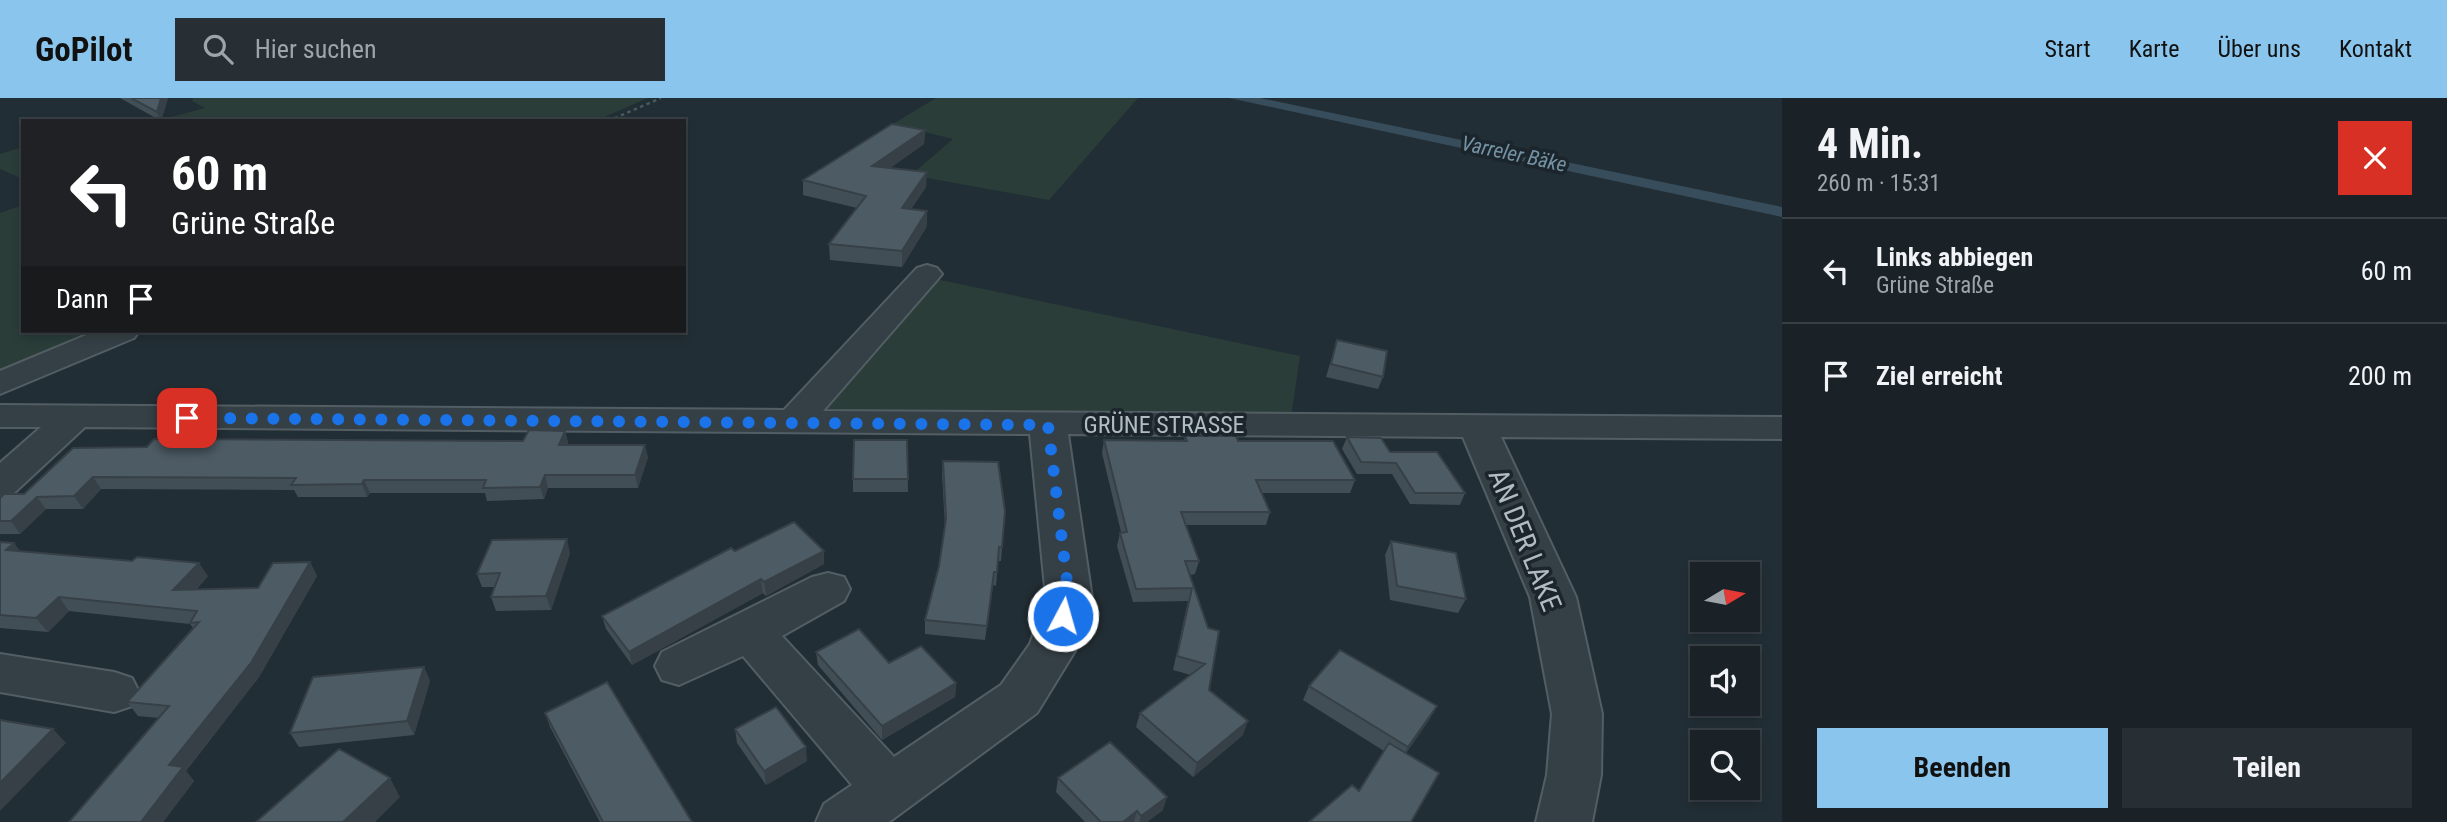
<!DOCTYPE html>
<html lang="de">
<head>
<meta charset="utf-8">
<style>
  :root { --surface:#1a2228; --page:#272f34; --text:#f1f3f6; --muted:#9fa4a8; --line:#383f45; --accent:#8ac5ed }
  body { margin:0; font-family:"Roboto Condensed",sans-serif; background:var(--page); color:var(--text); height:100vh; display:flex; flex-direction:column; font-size:26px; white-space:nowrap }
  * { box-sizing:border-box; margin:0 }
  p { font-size:23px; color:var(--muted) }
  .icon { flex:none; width:38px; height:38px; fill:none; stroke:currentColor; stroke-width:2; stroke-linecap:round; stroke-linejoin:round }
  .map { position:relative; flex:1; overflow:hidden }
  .details { display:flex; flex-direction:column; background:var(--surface); width:665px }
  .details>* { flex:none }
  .banner { position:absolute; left:21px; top:21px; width:665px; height:214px; border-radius:0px; box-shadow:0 4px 10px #0003,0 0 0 2px var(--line); background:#202124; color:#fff; overflow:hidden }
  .needle { width:46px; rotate:80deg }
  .fabs { position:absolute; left:1690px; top:464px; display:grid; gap:14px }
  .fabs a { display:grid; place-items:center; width:70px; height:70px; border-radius:0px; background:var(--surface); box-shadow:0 4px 10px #0003,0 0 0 2px var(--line); font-size:35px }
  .pin { position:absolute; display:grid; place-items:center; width:60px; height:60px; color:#fff; margin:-30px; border-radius:14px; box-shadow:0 4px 10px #0006 }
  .me { position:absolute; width:77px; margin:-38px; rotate:6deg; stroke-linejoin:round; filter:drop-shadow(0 0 5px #0008) }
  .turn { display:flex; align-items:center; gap:24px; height:147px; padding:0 35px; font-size:32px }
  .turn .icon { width:91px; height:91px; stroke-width:2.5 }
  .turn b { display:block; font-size:49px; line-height:60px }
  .then { display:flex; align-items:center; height:66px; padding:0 35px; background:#0003; gap:14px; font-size:26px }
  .round { display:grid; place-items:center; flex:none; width:74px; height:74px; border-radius:0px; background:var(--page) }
  .headline { display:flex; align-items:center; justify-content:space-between; height:119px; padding:0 35px }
  h1 { font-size:42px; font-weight:700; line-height:52px }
  .action { display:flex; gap:14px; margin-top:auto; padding:14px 35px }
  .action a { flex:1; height:80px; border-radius:0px; background:var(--accent); color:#111; font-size:28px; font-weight:700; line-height:80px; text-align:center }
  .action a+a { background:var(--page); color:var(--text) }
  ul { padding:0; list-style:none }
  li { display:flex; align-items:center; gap:21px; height:105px; padding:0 35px; border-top:2px solid var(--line) }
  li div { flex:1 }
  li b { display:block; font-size:26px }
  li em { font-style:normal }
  header { display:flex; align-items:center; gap:42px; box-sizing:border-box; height:98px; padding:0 35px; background:var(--accent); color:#111 }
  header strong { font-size:33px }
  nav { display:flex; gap:38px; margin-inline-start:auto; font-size:24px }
  .search { width:490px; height:63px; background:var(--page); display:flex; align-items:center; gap:18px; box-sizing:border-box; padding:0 24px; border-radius:0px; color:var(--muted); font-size:26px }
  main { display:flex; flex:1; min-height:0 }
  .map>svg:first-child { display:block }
  .green { fill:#2a3d39 }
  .water { fill:#374d5b }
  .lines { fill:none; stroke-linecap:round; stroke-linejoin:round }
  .minor-casing { stroke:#535e64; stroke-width:4 }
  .path { stroke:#485a59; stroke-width:2.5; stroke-dasharray:3.5 3.5; stroke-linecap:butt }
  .minor { fill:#354046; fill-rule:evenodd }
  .wall { fill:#424e56 }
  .shaded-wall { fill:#364046 }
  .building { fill:#4d5b64; stroke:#364046; stroke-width:2 }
  .route { stroke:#1a73e8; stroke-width:12; stroke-dasharray:0 21.6 }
  .labels { text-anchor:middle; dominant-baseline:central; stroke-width:7; stroke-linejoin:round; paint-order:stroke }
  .far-water-label { font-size:21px; font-style:italic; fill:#7392a4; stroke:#1b252b }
  .street-label { font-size:24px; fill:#b0bbc3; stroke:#1b252b }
  .near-street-label { font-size:28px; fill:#b0bbc3; stroke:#1b252b }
</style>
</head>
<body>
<header>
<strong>GoPilot</strong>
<div class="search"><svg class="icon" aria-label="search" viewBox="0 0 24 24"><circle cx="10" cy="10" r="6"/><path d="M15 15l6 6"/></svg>Hier suchen</div>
<nav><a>Start</a><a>Karte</a><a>Über uns</a><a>Kontakt</a></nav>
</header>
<main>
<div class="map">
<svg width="1782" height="724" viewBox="0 0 1782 724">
  <rect width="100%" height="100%" fill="#222e35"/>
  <path class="green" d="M193 0H648L595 23H156L205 10 192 3Z
    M936 0H1138L1049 102 911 77 953 41 893 26Z
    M23 49V81L0 71V56Z
    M23 107V233H109L0 279V115Z
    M936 181 1300 258 1291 319 819 315Z"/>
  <path class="water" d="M1229 0H1260L1782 109V119Z"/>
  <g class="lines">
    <g class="minor-casing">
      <path id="minor" d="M927 167 937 170 942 176 937 182 823 313 1782 319V341L1501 339 1576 499 1602 616 1601 677 1592 724H1536L1547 677 1552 616 1530 499 1463 339 1068 336 1092 500 1075 553 1037 615 889 724H816L824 706 852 687 743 558 679 587 662 582 655 568 662 554 812 479 828 475 844 479 850 491 844 503 782 538 894 659 1001 587 1030 546 1046 500 1030 336 85 329 14 395 0 399V365L41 329H0V307L784 312 917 170Z
        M96 233H139L134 240 0 296V273Z
        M0 556 114 574 132 580 139 594 132 608 114 614 0 594Z"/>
    </g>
    <path class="path" d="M608 23 661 0"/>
    <use href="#minor" class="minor"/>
  </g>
  <path class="wall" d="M120 0H168L161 23Z
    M925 32 924 46 890 70 926 89 911 111 927 128 902 169 830 162 829 146 857 110 803 97V82Z
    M1337 242 1383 279 1378 291 1326 279Z
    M565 333 568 345V347L648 359 638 390H548L544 401 487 403 485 395H370L367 399H298L294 392 101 391 83 411H46L20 436H0V400L24 396 147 349 523 343Z
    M1185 338 1238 343 1355 382 1350 395H1262L1270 414 1266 427H1186L1199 463 1195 476 1190 477 1209 592 1243 637 1193 679 1136 629 1140 615 1191 577 1173 572 1188 503 1133 504 1117 448 1120 435 1121 434 1102 355 1104 342 1184 343Z
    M1347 339 1390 354 1465 395 1460 407 1410 406 1392 376H1357L1342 351Z
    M907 342 908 394H853V381Z
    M943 363 1005 413 1001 463H998L996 488 993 487 985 542 925 536V522L939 468 945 428 942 377Z
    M1391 443 1466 501 1458 515 1390 502 1385 457Z
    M0 444 21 453 208 478 196 492 258 490 310 464 317 478 259 579 186 673 194 683 163 724 159 620 138 618 127 604 193 530 190 526 69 513 48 534 0 530Z
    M735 453H824V466L766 498 763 495 632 567 606 531 602 518Z
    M570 455 551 512 496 513 491 499 494 489H482L477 476Z
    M816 554 889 565 956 585 955 599 882 642 818 567Z
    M424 569 430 583 414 637 299 649 290 635Z
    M1309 588 1437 608 1429 622 1406 655 1439 675 1309 724 1359 693 1384 653 1303 602Z
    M545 615 692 724H600L550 629Z
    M735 631 807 663 766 687 737 645Z
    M1058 680 1163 712 1147 724H1085L1056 694Z"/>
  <path class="shaded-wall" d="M161 0H168L161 23 157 14Z
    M925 32 924 46 873 82 872 68Z
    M927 74 926 89 902 125V110Z
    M927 113V128L902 169V153Z
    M565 333 568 345 562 359 559 347Z
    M645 347 648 359 638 390 635 377Z
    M545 377 548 390 544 401 540 389Z
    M93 379 101 391 83 411 74 398Z
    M364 382 370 395 367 399 362 386Z
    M37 399 46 411 20 436 11 423Z
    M567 441 570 455 551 512 546 498Z
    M14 445 25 459 6 452Z
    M824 453V466L766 498 764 484Z
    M310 464 317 478 259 579 186 673 194 683 163 724H141L169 667Z
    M199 465 208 478 183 506 173 492Z
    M761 481 763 495 632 567 629 554Z
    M59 499 69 513 48 534 36 520Z
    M424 569 430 583 414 637 407 623Z
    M956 585 955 599 882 642V628Z
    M1437 608 1429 622 1401 663 1408 649Z
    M1248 623 1243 637 1193 679 1197 665Z
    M53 631 66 645 0 713V685Z
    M806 649 807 663 766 687 764 673Z
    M390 680 400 699 375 724H343Z
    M1167 699 1163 712 1147 724H1139L1141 718Z
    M1137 713 1134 724H1123Z"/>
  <path class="building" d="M131 0H161L157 14Z
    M892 26 925 32 872 68 927 74 902 110 927 113 902 153 829 146 866 98 803 82Z
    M1337 242 1387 253 1383 279 1331 266Z
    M529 332 565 333 559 347H645L635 377H545L540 389 483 390 486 382H364L362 386 291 387 296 380 93 379 74 398 37 399 11 423H0V400L4 396H24L73 350 147 349 154 341 523 343Z
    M1185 338H1236L1238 343H1333L1355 382H1256L1270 414H1181L1199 463H1185L1208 530 1219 533 1209 592 1248 623 1197 665 1140 615 1205 566 1177 558 1192 490 1136 491 1120 435 1127 434 1104 342 1187 343Z
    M1347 339 1381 340 1390 354H1437L1465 395H1415L1396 365 1361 364Z
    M854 342H907L908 381H853Z
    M943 363 998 364 1005 413 1002 449H999L997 474H994L987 528 925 522 939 468 946 421Z
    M794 424 824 453 764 484 761 481 629 554 602 518 731 450 735 453Z
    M567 441 546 498 491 499 500 475 477 476 492 442Z
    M1391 443 1456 455 1466 501 1397 488Z
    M0 444 14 445 6 452 132 463 137 459 199 465 173 492 258 490 273 465 310 464 251 565 169 667 183 669 141 724H69L169 608 127 604 199 524 190 525 197 513 59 499 36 520 0 517Z
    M859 531 889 565 921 548 956 585 882 628 816 554Z
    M1340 552 1437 608 1408 649 1309 588Z
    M424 569 407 623 290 635 313 579Z
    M607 584 692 724H603L545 615Z
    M776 609 806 649 764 673 735 631Z
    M0 622 53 631 0 685Z
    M1110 644 1167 699 1141 718 1137 713 1123 724H1101L1058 680Z
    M1389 645 1439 675 1411 724H1309L1352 687 1359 693Z
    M339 651 390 680 343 724H256Z"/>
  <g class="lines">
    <path class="route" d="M187 320 1048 327 1069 500 1063 518"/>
  </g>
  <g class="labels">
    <g class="far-water-label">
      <text transform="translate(1514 56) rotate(12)">Varreler Bäke</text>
    </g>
    <g class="street-label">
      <text x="1164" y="327">GRÜNE STRASSE</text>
    </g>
    <g class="near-street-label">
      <text transform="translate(1525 442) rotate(68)">AN DER LAKE</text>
    </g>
  </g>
</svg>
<div class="fabs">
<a><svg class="needle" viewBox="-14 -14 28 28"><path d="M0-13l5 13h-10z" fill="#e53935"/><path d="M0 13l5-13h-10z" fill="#9fa4a8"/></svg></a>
<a><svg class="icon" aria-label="sound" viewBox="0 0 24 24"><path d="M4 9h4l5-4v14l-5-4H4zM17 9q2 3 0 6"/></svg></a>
<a><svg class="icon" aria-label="search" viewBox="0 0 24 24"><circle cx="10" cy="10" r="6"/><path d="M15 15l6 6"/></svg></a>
</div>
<div class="pin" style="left:187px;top:320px;background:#d93025"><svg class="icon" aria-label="arrive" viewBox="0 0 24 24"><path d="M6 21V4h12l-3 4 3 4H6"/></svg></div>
<svg class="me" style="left:1063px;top:518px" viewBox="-20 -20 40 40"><circle r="17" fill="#1a73e8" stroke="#fff" stroke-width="3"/><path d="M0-11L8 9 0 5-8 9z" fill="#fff"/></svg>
<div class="banner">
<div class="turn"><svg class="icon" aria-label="left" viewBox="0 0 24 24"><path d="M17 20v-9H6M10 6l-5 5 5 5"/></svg><div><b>60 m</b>Grüne Straße</div></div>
<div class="then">Dann<svg class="icon" aria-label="arrive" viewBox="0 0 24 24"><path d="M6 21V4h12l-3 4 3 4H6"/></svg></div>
</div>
</div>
<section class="details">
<div class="headline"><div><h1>4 Min.</h1><p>260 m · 15:31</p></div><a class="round" style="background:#d93025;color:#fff"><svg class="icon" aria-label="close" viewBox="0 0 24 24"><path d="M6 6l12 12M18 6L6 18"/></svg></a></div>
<ul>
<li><svg class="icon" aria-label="left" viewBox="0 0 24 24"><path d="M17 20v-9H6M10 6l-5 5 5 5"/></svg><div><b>Links abbiegen</b><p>Grüne Straße</p></div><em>60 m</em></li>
<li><svg class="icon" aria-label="arrive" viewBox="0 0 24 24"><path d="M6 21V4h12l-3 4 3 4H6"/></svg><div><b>Ziel erreicht</b></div><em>200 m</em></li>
</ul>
<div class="action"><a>Beenden</a><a>Teilen</a></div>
</section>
</main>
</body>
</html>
